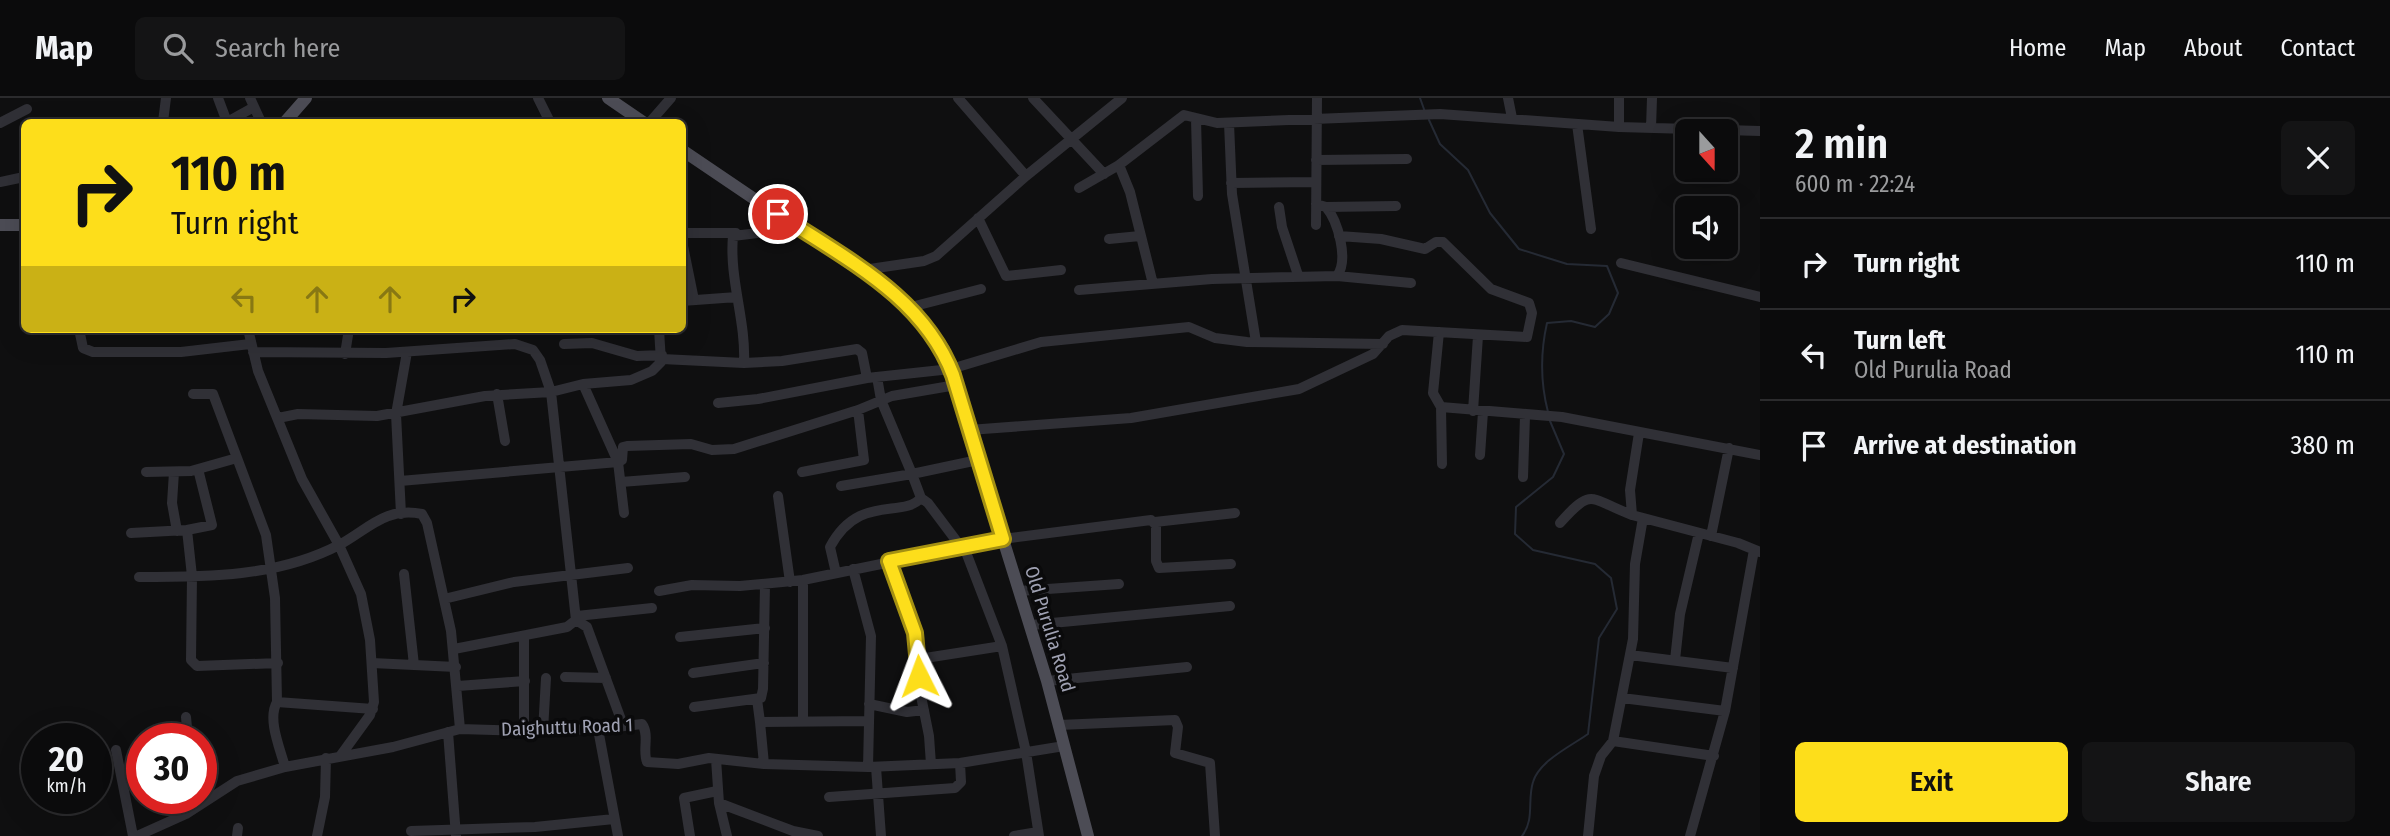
<!DOCTYPE html>
<html lang="en">
<head>
<meta charset="utf-8">
<style>
  :root { --surface:#0b0b0c; --page:#141415; --text:#f1f3f6; --muted:#9a9b9d; --line:#2b2b2d; --accent:#fdde1b }
  body { margin:0; font-family:"Fira Sans Condensed",sans-serif; background:var(--page); color:var(--text); height:100vh; display:flex; flex-direction:column; font-size:26px; white-space:nowrap }
  * { box-sizing:border-box; margin:0 }
  p { font-size:23px; color:var(--muted) }
  .icon { flex:none; width:38px; height:38px; fill:none; stroke:currentColor; stroke-width:2; stroke-linecap:round; stroke-linejoin:round }
  .map { position:relative; flex:1; overflow:hidden }
  .sheet { display:flex; flex-direction:column; background:var(--surface); width:630px }
  .sheet>* { flex:none }
  .banner { position:absolute; left:21px; top:21px; width:665px; height:214px; border-radius:10px; box-shadow:0 7px 28px #0002,0 0 0 2px var(--line); background:#fdde1b; color:#111; overflow:hidden }
  .needle { width:46px; rotate:159deg }
  .buttons { position:absolute; left:1675px; top:21px; display:grid; gap:14px }
  .buttons a { display:grid; place-items:center; width:63px; height:63px; border-radius:10px; background:var(--surface); box-shadow:0 7px 28px #0002,0 0 0 2px var(--line); font-size:35px }
  .speed { position:absolute; left:21px; top:625px; display:flex; gap:14px; font-size:35px; font-weight:700; text-align:center }
  .speed>* { display:grid; place-content:center; width:91px; height:91px; border-radius:50%; background:var(--surface); box-shadow:0 7px 28px #0002,0 0 0 2px var(--line); line-height:1 }
  .speed small { font-size:18px; font-weight:400 }
  .speed .limit { border:10px solid #d22; background:#fff; color:#111 }
  .pin { position:absolute; display:grid; place-items:center; width:60px; height:60px; color:#fff; margin:-30px; border:4px solid #fff; border-radius:50%; box-shadow:0 2px 7px #0007 }
  .me { position:absolute; width:77px; margin:-38px; rotate:357deg; stroke-linejoin:round; filter:drop-shadow(0 0 5px #0008) }
  .turn { display:flex; align-items:center; gap:24px; height:147px; padding:0 35px; font-size:32px }
  .turn .icon { width:91px; height:91px; stroke-width:2.5 }
  .turn b { display:block; font-size:49px; line-height:60px }
  .lanes { display:flex; align-items:center; height:66px; padding:0 35px; background:#0003; justify-content:center; gap:35px; direction:ltr }
  .lanes .off { opacity:.35 }
  .round { display:grid; place-items:center; flex:none; width:74px; height:74px; border-radius:10px; background:var(--page) }
  .overview { display:flex; align-items:center; justify-content:space-between; height:119px; padding:0 35px }
  h1 { font-size:42px; font-weight:600; line-height:52px }
  .primary-button { display:flex; gap:14px; margin-top:auto; padding:14px 35px }
  .primary-button a { flex:1; height:80px; border-radius:10px; background:var(--accent); color:#111; font-size:28px; font-weight:600; line-height:80px; text-align:center }
  .primary-button a+a { background:var(--page); color:var(--text) }
  ul { padding:0; list-style:none }
  li { display:flex; align-items:center; gap:21px; height:91px; padding:0 35px; border-top:2px solid var(--line) }
  li div { flex:1 }
  li b { display:block; font-size:26px }
  li em { font-style:normal }
  header { display:flex; align-items:center; gap:42px; box-sizing:border-box; height:98px; padding:0 35px; background:var(--surface); border-bottom:2px solid var(--line) }
  header strong { font-size:33px }
  nav { display:flex; gap:38px; margin-inline-start:auto; font-size:24px }
  .search { width:490px; height:63px; background:var(--page); display:flex; align-items:center; gap:18px; box-sizing:border-box; padding:0 24px; border-radius:10px; color:var(--muted); font-size:26px }
  main { display:flex; flex:1; min-height:0 }
  .map>svg:first-child { display:block }
  .lines { fill:none; stroke-linecap:round; stroke-linejoin:round }
  .stream { stroke:#252a34; stroke-width:2 }
  .minor { stroke:#303036; stroke-width:10 }
  .major { stroke:#4c4c55; stroke-width:12 }
  .route-casing { stroke:#a49012; stroke-width:18 }
  .route { stroke:#fdde1b; stroke-width:12 }
  .labels { text-anchor:middle; dominant-baseline:central; stroke-width:7; stroke-linejoin:round; paint-order:stroke }
  .street-label { font-size:19px; fill:#9fa1b2; stroke:#0a0a0b }
</style>
</head>
<body>
<header>
<strong>Map</strong>
<div class="search"><svg class="icon" aria-label="search" viewBox="0 0 24 24"><circle cx="10" cy="10" r="6"/><path d="M15 15l6 6"/></svg>Search here</div>
<nav><a>Home</a><a>Map</a><a>About</a><a>Contact</a></nav>
</header>
<main>
<div class="map">
<svg width="1760" height="738" viewBox="0 0 1760 738">
  <rect width="100%" height="100%" fill="#0f0f10"/>
  <g class="lines">
    <path class="stream" d="M1420 0 1425 14
      M1429 22 1440 46 1468 72 1490 115 1519 151 1567 166 1607 168 1618 195 1609 216 1595 229 1571 223 1547 225C1540 256 1540 283 1548 314
      M1522 738C1535 721 1527 703 1533 684 1539 663 1571 648 1588 636L1599 540 1617 511 1611 480 1595 466 1533 452 1515 436 1516 409 1553 379 1564 356 1550 323"/>
    <path class="minor" d="M218 0 227 24
      M250 0 261 24
      M538 0 550 24
      M958 0 1026 78
      M1033 0 1104 76
      M1508 0 1512 20
      M1196 21 1198 98
      M163 24 166 0
      M227 24 254 9
      M650 24 671 0
      M0 25 27 11
      M1229 25 1232 96 1256 244
      M1577 26 1591 131
      M1619 29V0
      M1651 30 1652 0
      M1316 62 1407 61
      M1119 67 1130 94 1153 186
      M0 84 24 79
      M1231 85 1316 84
      M1079 90 1119 67 1184 17 1217 25 1440 16 1619 29 1760 33
      M1279 109 1282 129 1298 177
      M1326 109 1396 108
      M978 120 1006 178 1061 172
      M1316 127 1317 0
      M682 135H736
      M1109 141 1140 138
      M682 143 694 202
      M1621 165 1760 199
      M863 172 924 163 936 158 1026 78 1122 0
      M1337 178 1411 185
      M1079 192 1212 181 1337 178C1349 162 1338 123 1326 109L1316 106
      M682 203 737 199
      M911 209 981 191
      M79 231 83 250 93 254H181L250 246
      M248 231 258 273 302 381 339 447 361 496 370 542 374 604 370 617 341 657
      M1439 234 1433 295 1441 309 1562 319 1760 357
      M564 246 592 245 637 258 662 257
      M253 254 386 255 515 246 533 252 540 262 551 294 576 522 567 529 454 551
      M345 256 349 231
      M662 261 744 265 782 263 857 251 862 255 867 280
      M744 265C746 222 729 181 733 138L798 130
      M877 279 881 302 912 376 978 362
      M583 286 618 364 624 415
      M193 296H213L266 437 275 500 277 604
      M497 296 505 343
      M718 305 758 301 867 280 951 271 1041 244 1189 229 1215 240 1247 244 1383 246
      M1441 309 1442 366
      M1473 313 1478 238
      M278 320 298 316 377 318 485 298 551 294 583 286 631 282 652 273 661 264 659 231
      M969 332 1131 320 1299 291 1373 256 1389 238 1402 232 1527 239 1532 215 1529 205 1491 191 1443 144H1436L1425 151 1381 141 1339 138
      M1639 335 1630 392 1632 417 1738 445 1760 454
      M1480 357 1483 314
      M146 374 191 373 237 360
      M174 374 172 405 177 433
      M802 374 864 362 858 312
      M1523 379 1525 318
      M400 383 618 364 622 362 623 349 627 348 691 346 712 352 734 351 858 312 892 298 956 287
      M621 384 685 379
      M778 398 790 484
      M921 400 928 405 961 449H964L1002 548 1026 654 1039 738
      M401 416 396 316 407 254
      M1155 424 1235 415
      M1560 425C1593 388 1589 401 1632 417
      M187 432 212 427 198 371
      M131 435 187 432 192 478 191 562 197 568 278 565
      M1711 438 1729 350
      M889 463 918 548 919 588 929 638 931 666
      M853 471 871 538 868 669
      M836 475 830 449C859 395 902 421 921 400L912 376 841 388
      M404 476 414 567
      M139 479C207 479 278 479 339 447 367 432 386 408 422 416L427 425 451 533 460 631
      M659 493 692 487 740 488 803 482 1003 441 1151 422 1156 427V463L1159 470 1231 466
      M1019 493 1119 486
      M444 501 514 484 628 470
      M577 518 652 510
      M576 522 587 529 623 627
      M1031 527 1230 508
      M680 539 765 530
      M1630 557 1733 570
      M919 561 1002 548
      M1675 562 1680 516 1699 435
      M372 565 456 569
      M693 575 764 565
      M565 579 606 580
      M1047 583 1187 569
      M458 588 525 583
      M1622 600 1725 613
      M757 601 760 624
      M869 606 907 614 924 612
      M694 609 761 600 763 591 765 487
      M186 619 188 640
      M803 623V482
      M1059 627 1175 622 1178 629 1175 655 1210 665 1215 738
      M598 631 618 738
      M524 633V538
      M543 633 546 580
      M448 634 456 738
      M1613 643 1714 658
      M116 652 133 738
      M716 661 719 705 793 733 818 738
      M764 666 760 624 869 623
      M285 669C280 650 267 621 277 604L373 611
      M876 669 881 738
      M829 699 955 690 961 684 960 665
      M719 705 727 738
      M411 733 535 729 614 721
      M137 738 186 716 237 683 285 669 393 649 460 631 524 633 598 631 642 626C650 637 642 652 647 664L678 666 709 660 764 666 868 669 960 665 1064 648
      M237 738 238 730
      M317 738 325 699 326 660
      M690 738 684 700 717 693
      M1014 738 1038 734
      M1588 738 1594 678 1601 658 1613 643 1633 541 1635 466 1643 420
      M1690 738 1725 613 1754 452"/>
    <path class="major" d="M608 0 643 24
      M285 24 306 0
      M682 52 901 200 929 230 944 251 1047 583 1088 738
      M0 127H24"/>
  </g>
  <g class="lines">
    <g class="route-casing">
      <path id="route" d="M778 116C845 161 923 198 953 277L1003 441 889 463 915 535 919 578"/>
    </g>
    <use href="#route" class="route"/>
  </g>
  <g class="labels">
    <g class="street-label">
      <text transform="translate(1050 531) rotate(73)">Old Purulia Road</text>
      <text transform="translate(567 629) rotate(-2)">Daighuttu Road 1</text>
    </g>
  </g>
</svg>
<div class="buttons">
<a><svg class="needle" viewBox="-14 -14 28 28"><path d="M0-13l5 13h-10z" fill="#e53935"/><path d="M0 13l5-13h-10z" fill="#9a9b9d"/></svg></a>
<a><svg class="icon" aria-label="sound" viewBox="0 0 24 24"><path d="M4 9h4l5-4v14l-5-4H4zM17 9q2 3 0 6"/></svg></a>
</div>
<div class="speed"><div>20<small>km/h</small></div><div class="limit">30</div></div>
<div class="pin" style="left:778px;top:116px;background:#d93025"><svg class="icon" aria-label="arrive" viewBox="0 0 24 24"><path d="M6 21V4h12l-3 4 3 4H6"/></svg></div>
<svg class="me" style="left:919px;top:578px" viewBox="-20 -20 40 40"><path d="M0-17L14 15 0 8-14 15z" fill="#fdde1b" stroke="#fff" stroke-width="4"/></svg>
<div class="banner">
<div class="turn"><svg class="icon" aria-label="right" viewBox="0 0 24 24"><path d="M7 20v-9h11M14 6l5 5-5 5"/></svg><div><b>110 m</b>Turn right</div></div>
<div class="lanes"><svg class="icon off" aria-label="left" viewBox="0 0 24 24"><path d="M17 20v-9H6M10 6l-5 5 5 5"/></svg><svg class="icon off" aria-label="ahead" viewBox="0 0 24 24"><path d="M12 20V5M6 11l6-6 6 6"/></svg><svg class="icon off" aria-label="ahead" viewBox="0 0 24 24"><path d="M12 20V5M6 11l6-6 6 6"/></svg><svg class="icon" aria-label="right" viewBox="0 0 24 24"><path d="M7 20v-9h11M14 6l5 5-5 5"/></svg></div>
</div>
</div>
<section class="sheet">
<div class="overview"><div><h1>2 min</h1><p>600 m · 22:24</p></div><a class="round"><svg class="icon" aria-label="close" viewBox="0 0 24 24"><path d="M6 6l12 12M18 6L6 18"/></svg></a></div>
<ul>
<li><svg class="icon" aria-label="right" viewBox="0 0 24 24"><path d="M7 20v-9h11M14 6l5 5-5 5"/></svg><div><b>Turn right</b></div><em>110 m</em></li>
<li><svg class="icon" aria-label="left" viewBox="0 0 24 24"><path d="M17 20v-9H6M10 6l-5 5 5 5"/></svg><div><b>Turn left</b><p>Old Purulia Road</p></div><em>110 m</em></li>
<li><svg class="icon" aria-label="arrive" viewBox="0 0 24 24"><path d="M6 21V4h12l-3 4 3 4H6"/></svg><div><b>Arrive at destination</b></div><em>380 m</em></li>
</ul>
<div class="primary-button"><a>Exit</a><a>Share</a></div>
</section>
</main>
</body>
</html>
